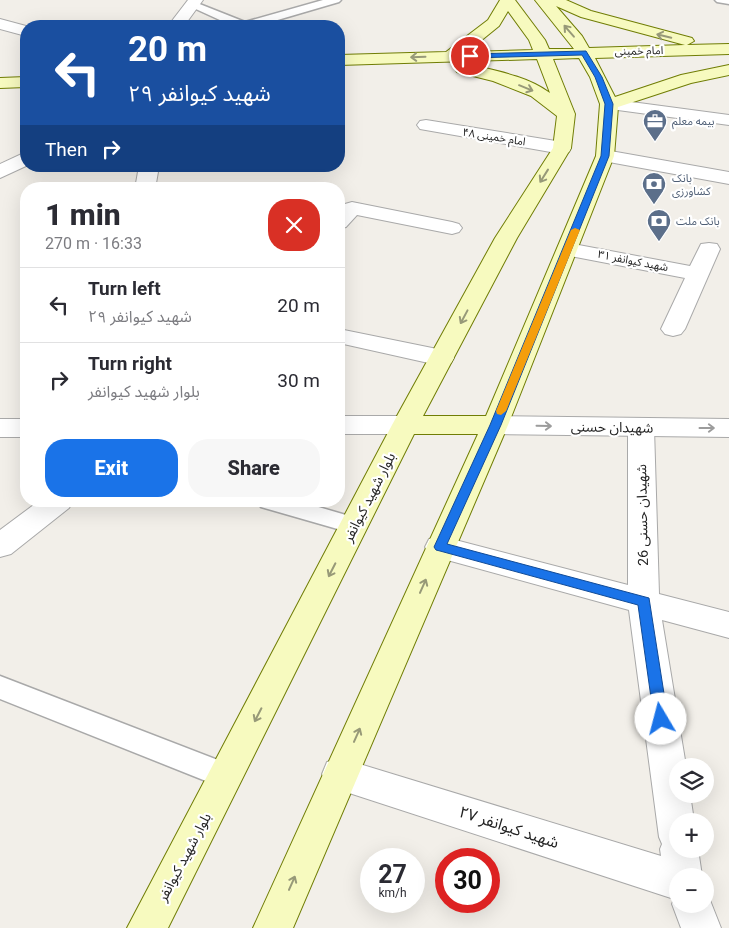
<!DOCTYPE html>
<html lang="en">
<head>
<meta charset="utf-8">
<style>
  :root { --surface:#fff; --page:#f7f7f7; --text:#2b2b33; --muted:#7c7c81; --line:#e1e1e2; --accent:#1a73e8 }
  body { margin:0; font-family:Roboto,"Noto Sans Arabic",sans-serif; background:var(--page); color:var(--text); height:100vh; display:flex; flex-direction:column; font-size:19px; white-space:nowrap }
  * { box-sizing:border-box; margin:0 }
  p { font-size:16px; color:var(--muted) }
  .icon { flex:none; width:28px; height:28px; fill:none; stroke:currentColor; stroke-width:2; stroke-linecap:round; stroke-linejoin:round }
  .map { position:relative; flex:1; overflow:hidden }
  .panel { position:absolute; left:20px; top:182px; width:325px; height:325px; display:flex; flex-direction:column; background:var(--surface); border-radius:20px; box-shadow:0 5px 20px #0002 }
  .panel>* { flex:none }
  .top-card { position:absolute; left:20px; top:20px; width:325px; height:152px; border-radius:20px; box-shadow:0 5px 20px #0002; background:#1a4fa0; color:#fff; overflow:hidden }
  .controls { position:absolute; left:669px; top:758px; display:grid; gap:10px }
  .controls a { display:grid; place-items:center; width:45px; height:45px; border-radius:50%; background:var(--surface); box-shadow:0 5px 20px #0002; font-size:25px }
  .speed { position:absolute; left:360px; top:848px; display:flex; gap:10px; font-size:25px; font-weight:700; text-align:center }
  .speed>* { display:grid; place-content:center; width:65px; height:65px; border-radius:50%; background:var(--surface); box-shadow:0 5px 20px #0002; line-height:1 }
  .speed small { font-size:12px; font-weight:400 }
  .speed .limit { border:8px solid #d22; background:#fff; color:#111 }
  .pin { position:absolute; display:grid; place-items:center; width:42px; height:42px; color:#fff; margin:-21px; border:2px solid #fff; border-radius:50%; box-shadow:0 1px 5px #0007 }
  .me { position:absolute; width:55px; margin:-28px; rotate:352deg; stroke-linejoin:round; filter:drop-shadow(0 0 4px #0008) }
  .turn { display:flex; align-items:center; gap:18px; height:105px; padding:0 25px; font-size:22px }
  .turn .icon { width:65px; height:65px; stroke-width:2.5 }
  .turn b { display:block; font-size:35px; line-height:42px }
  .then { display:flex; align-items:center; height:48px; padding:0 25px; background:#0003; gap:10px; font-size:19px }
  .round { display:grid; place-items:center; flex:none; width:52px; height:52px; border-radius:20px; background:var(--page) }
  .summary { display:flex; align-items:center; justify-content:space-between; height:85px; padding:0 25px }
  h1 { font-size:30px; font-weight:800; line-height:38px }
  .primary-button { display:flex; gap:10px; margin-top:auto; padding:10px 25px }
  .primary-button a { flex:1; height:58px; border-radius:20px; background:var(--accent); color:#fff; font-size:20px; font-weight:800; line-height:58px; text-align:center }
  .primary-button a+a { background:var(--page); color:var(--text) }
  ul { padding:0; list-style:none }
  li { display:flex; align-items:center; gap:15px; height:75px; padding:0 25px; border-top:1px solid var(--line) }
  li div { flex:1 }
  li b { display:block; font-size:19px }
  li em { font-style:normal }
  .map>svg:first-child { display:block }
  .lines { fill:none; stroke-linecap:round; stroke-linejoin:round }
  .service-casing { stroke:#a9a9a9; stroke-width:3 }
  .minor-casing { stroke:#a9a9a9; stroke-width:2 }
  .tertiary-casing { stroke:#a9a9a9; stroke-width:2 }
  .secondary-casing { stroke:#707d05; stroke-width:2 }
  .service { fill:#fff; fill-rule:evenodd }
  .minor { fill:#fff; fill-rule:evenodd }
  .tertiary { fill:#fff; fill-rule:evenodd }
  .secondary { fill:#f7fabf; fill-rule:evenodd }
  .oneway { stroke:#979978 }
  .oneway2 { stroke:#9c9c9c }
  .route { fill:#1a73e8; stroke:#114b97 }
  .slow { fill:#f59e0b }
  .labels { text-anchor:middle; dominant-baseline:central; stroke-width:4.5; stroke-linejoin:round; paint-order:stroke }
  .far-street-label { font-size:11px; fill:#222; stroke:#fff }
  .far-service-label { font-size:11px; fill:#4e5e75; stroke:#fff; text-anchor:start }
  .street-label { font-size:14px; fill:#222; stroke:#fff }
  .near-street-label { font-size:16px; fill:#222; stroke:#fff }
</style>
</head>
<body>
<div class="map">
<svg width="729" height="928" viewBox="0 0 729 928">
  <rect width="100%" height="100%" fill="#f2efe9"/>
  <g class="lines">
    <g class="service-casing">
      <path id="service" d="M323 0H341L339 2 257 26H233L187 5 193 2 197 3 245 22Z
        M715 0H729V4L717 2Z
        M258 501H298L363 520 366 526 363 532 355 534 261 507Z
        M0 676 236 767 240 776 236 785 226 789 0 699Z"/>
    </g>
    <g class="minor-casing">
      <path id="minor" d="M188 0H203L184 26H168Z
        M609 99 729 115V125L603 108 600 104 603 100Z
        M426 120 562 142 569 144 571 148 569 152 562 154 420 129 417 125 420 121Z
        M605 150 729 172V184L598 160 596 156 598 152Z
        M26 152V166L0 178V164Z
        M139 166H159L155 189H135Z
        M352 202 452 222 459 224 462 228 459 232 452 234 357 215 346 227 339 229V211L345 204Z
        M568 243 690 266 701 244 709 243 717 244 720 249 685 329 681 334 673 336 665 334 661 329 685 278 560 254 557 249 560 244Z
        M339 329 442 350 451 353 454 358 451 363 442 366 339 343Z
        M339 416H405L414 419 418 425 414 431 405 434H339Z
        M0 419H26V437H0Z
        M641 419 650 422 654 428 659 594 729 612V638L662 620 686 766H678V794H690L694 821H678V849H698L702 876H678V904H705L706 890 721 928H681L672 904 674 899 340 790 327 786 322 774 327 762 340 758 661 856 660 849 662 844 659 837 629 610 440 558 429 555 425 547 429 539 440 536 628 585V428L632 422Z
        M39 501H73L69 508 11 554 0 557V530Z"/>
    </g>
    <g class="tertiary-casing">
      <path id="tertiary" d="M0 19 26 26V36L0 29Z
        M495 416 729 419V437L495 434 486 431 482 425 486 419Z"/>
    </g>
    <g class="secondary-casing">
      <path id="secondary" d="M500 0H515L545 40 549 49H574L535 0H566L591 11 692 38 694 41 687 45 729 44V54L595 58 615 97 681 75 729 65V75L691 83 618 107 614 156 508 425 293 928H253L478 434H414L168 928H127L392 425 495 238 553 148 557 116 531 96 493 81 457 72 455 68 457 64 463 63C491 70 526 75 550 93L537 59 339 65V55L446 52 488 20ZM556 6 581 17 685 45 589 48 582 36ZM508 11 529 40 533 50 467 52 499 26ZM579 58 590 77 600 104 596 156 486 416H423L517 238 571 148 575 114 553 59Z
        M26 77V87L0 88V78Z"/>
    </g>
    <use href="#service" class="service"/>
    <use href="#minor" class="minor"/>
    <use href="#tertiary" class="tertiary"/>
    <use href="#secondary" class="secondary"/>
  </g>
  <defs><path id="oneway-shaft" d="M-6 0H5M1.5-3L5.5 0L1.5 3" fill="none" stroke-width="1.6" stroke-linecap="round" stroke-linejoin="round" transform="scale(1.25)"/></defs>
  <g class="oneway">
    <use href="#oneway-shaft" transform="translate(569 31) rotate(-131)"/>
    <use href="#oneway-shaft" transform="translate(664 36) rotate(-166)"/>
    <use href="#oneway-shaft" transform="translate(418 57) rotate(178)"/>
    <use href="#oneway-shaft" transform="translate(526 88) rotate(22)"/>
    <use href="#oneway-shaft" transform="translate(544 176) rotate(122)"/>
    <use href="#oneway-shaft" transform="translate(464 317) rotate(118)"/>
    <use href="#oneway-shaft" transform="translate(332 570) rotate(117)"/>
    <use href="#oneway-shaft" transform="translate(423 586) rotate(-66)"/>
    <use href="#oneway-shaft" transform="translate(258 715) rotate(117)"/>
    <use href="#oneway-shaft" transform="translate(357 735) rotate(-66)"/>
    <use href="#oneway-shaft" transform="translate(292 883) rotate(-66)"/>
  </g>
  <g class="oneway2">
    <use href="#oneway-shaft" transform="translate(544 426) rotate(1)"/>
    <use href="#oneway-shaft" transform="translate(707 428)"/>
  </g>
  <path class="route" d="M586 51 602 77 613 104 609 156 501 425 447 544 649 598 668 719 666 724 661 725 656 724 654 719 638 605 440 551 436 550 434 547 490 425 601 156 605 104 595 77 582 55 470 58 467 56 470 54Z"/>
  <path class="slow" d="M575 228 580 230 506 411 501 415 497 414 496 411 571 230Z"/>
  <defs>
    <g id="office-pin" transform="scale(1.25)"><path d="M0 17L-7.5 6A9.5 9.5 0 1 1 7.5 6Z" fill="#5c6f8a" stroke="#fff"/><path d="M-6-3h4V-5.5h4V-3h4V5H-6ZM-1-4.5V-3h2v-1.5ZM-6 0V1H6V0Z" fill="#fff"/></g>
    <g id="bank-pin" transform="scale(1.25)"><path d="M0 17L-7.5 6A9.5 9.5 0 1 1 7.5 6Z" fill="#5c6f8a" stroke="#fff"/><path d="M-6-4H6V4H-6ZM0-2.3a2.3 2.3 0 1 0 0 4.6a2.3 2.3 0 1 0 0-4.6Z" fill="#fff"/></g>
  </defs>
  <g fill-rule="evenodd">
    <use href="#office-pin" x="655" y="121"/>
    <use href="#bank-pin" x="654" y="184"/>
    <use href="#bank-pin" x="659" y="221"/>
  </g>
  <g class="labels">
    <g class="far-street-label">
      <text transform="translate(639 51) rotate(-1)">امام خمینی</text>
      <text transform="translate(494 137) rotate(9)">امام خمینی ۴۸</text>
      <text transform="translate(633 261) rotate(11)">شهید کیوانفر ۳۱</text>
    </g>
    <g class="far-service-label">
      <text x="672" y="121">بیمه معلم</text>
      <text x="672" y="178">بانک<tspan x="672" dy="13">کشاورزی</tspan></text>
      <text x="676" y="221">بانک ملت</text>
    </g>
    <g class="street-label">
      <text transform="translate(612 427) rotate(1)">شهیدان حسنی</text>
      <text transform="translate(369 497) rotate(-63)">بلوار شهید کیوانفر</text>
      <text transform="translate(642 515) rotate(-91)">شهیدان حسنی 26</text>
      <text transform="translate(184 857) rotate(-62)">بلوار شهید کیوانفر</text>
    </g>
    <g class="near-street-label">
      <text transform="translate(509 827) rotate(18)">شهید کیوانفر ۲۷</text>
    </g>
  </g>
</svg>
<div class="controls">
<a><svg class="icon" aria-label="layers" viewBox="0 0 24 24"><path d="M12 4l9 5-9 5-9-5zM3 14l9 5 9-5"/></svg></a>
<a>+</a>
<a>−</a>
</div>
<div class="speed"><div>27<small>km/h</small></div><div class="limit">30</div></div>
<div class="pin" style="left:470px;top:56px;background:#d93025"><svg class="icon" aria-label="arrive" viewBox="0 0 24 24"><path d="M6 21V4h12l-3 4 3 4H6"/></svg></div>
<svg class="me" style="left:661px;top:719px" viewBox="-20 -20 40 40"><circle r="19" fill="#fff"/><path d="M0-13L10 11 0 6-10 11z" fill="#1a73e8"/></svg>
<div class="top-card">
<div class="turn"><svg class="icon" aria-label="left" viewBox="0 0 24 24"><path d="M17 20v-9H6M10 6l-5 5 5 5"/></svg><div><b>20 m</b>شهید کیوانفر ۲۹</div></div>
<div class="then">Then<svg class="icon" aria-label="right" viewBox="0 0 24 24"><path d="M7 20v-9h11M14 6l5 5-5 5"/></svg></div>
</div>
<section class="panel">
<div class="summary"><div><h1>1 min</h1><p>270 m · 16:33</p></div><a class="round" style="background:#d93025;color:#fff"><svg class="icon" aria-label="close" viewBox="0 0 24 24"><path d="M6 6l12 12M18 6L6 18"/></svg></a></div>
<ul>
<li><svg class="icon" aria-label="left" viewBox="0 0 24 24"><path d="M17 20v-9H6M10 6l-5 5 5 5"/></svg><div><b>Turn left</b><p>شهید کیوانفر ۲۹</p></div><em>20 m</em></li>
<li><svg class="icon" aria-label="right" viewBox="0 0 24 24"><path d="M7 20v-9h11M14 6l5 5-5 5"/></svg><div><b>Turn right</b><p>بلوار شهید کیوانفر</p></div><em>30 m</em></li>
</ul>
<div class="primary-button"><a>Exit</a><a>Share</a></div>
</section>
</div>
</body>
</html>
